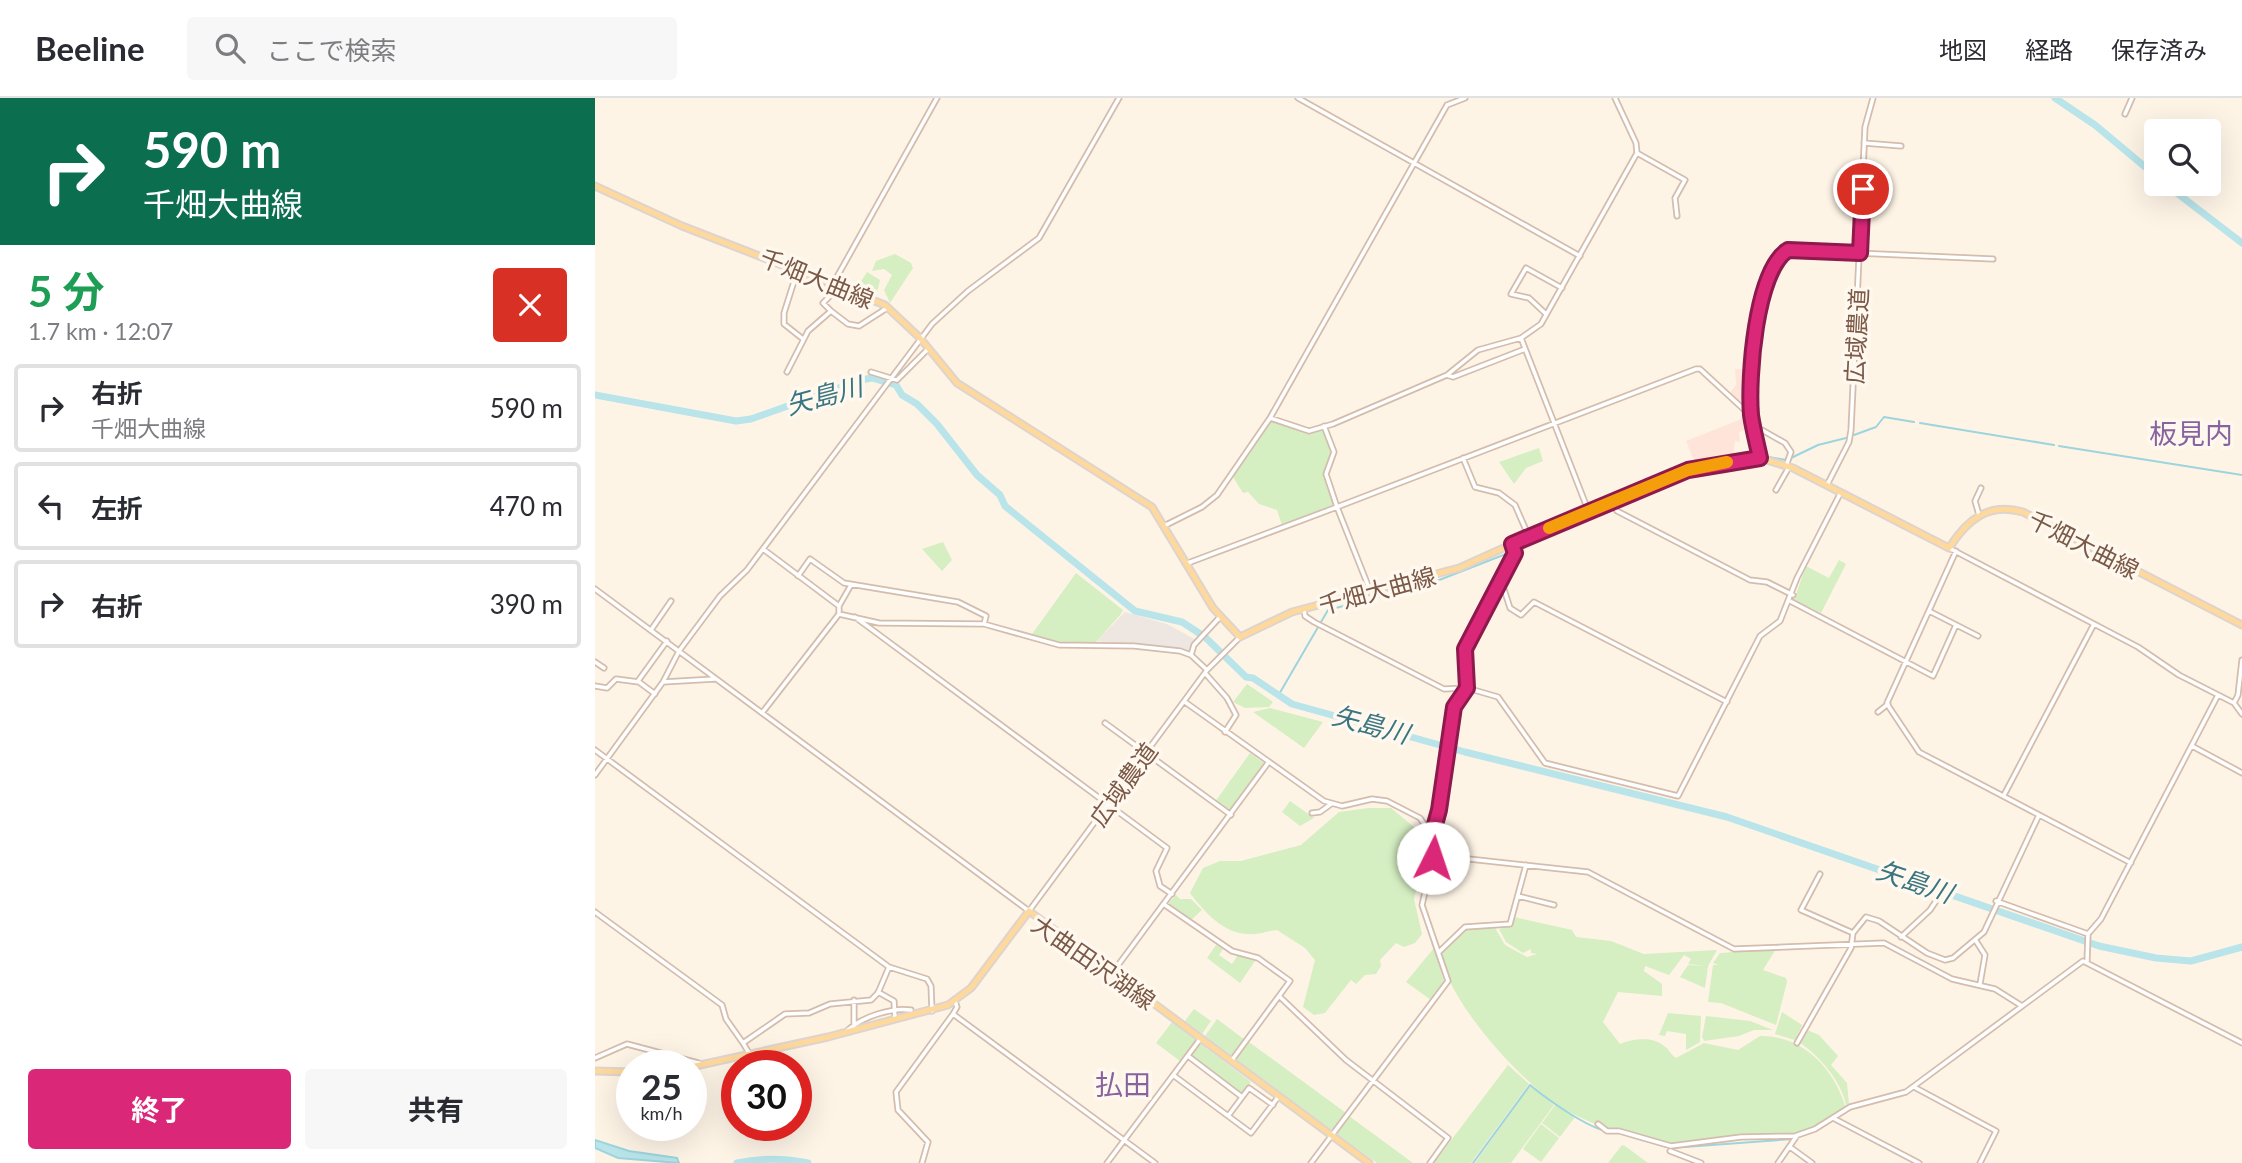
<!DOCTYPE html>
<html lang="ja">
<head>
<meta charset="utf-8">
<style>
  :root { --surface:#fff; --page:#f7f7f7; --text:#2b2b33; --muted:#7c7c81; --line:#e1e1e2; --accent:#db2777 }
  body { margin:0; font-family:Lato,"Noto Sans JP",sans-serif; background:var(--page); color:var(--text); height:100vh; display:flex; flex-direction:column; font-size:26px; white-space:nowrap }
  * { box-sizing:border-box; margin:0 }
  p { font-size:23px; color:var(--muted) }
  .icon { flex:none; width:38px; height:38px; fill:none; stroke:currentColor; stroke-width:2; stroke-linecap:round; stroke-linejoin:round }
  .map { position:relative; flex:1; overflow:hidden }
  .side { display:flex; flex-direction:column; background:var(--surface); width:595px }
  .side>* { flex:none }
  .hud { background:#0b6e4f; color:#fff; overflow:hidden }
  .controls { position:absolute; left:1549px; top:21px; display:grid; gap:14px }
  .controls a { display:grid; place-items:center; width:77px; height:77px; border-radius:7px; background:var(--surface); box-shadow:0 7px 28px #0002; font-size:35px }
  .speed { position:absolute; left:21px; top:952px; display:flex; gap:14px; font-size:35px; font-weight:700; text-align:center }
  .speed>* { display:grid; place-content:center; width:91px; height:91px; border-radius:50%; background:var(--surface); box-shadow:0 7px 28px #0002; line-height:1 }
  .speed small { font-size:18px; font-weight:400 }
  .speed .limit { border:10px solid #d22; background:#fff; color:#111 }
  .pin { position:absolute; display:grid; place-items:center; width:60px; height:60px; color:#fff; margin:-30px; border:4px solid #fff; border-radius:50%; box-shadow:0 2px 7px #0007 }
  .me { position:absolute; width:77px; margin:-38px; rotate:4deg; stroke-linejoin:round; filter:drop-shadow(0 0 5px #0008) }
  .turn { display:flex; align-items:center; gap:24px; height:147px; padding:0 28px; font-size:32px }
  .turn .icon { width:91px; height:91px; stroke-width:2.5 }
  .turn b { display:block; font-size:49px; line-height:60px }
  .round { display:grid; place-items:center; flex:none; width:74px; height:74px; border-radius:7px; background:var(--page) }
  .summary { display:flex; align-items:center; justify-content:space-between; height:119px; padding:0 28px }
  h1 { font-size:42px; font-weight:700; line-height:52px; color:#1e9e55 }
  .cta { display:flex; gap:14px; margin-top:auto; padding:14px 28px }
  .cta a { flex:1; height:80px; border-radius:7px; background:var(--accent); color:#fff; font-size:28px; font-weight:700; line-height:80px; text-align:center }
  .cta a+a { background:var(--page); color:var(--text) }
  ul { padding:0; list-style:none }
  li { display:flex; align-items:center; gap:21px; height:88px; margin:0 14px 10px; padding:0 14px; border:4px solid var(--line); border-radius:7px }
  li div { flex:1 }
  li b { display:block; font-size:26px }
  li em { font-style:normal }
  header { display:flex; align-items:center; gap:42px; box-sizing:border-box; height:98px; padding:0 35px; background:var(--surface); border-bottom:2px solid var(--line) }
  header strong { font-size:33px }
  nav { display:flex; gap:38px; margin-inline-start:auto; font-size:24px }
  .search { width:490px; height:63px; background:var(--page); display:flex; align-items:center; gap:18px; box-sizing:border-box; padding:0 24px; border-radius:7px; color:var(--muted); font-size:26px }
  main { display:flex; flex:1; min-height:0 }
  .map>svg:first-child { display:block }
  .commercial { fill:#ffe4d9 }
  .industrial { fill:#eee6e0 }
  .green { fill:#d5eec2 }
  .water { fill:#b8e4ea; stroke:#9dd4dd; stroke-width:2 }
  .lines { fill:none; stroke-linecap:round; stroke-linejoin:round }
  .stream { stroke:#9dd4dd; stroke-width:2 }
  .river { stroke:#b8e4ea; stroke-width:7 }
  .minor-casing { stroke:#d4bdad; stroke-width:7 }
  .major-casing { stroke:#ddd4cf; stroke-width:9 }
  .minor { stroke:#fff; stroke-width:3.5 }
  .major { stroke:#ffd89c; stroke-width:5 }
  .route-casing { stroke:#8e194d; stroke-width:18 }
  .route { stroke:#db2777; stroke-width:12 }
  .slow { stroke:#f59e0b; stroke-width:12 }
  .labels { text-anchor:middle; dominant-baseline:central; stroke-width:7; stroke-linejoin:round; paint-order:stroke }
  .street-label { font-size:24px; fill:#7b5948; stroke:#fff8ee }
  .water-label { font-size:26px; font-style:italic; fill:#3a7681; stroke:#fff8ee }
  .quarter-label { font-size:28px; fill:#89639e; stroke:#fff8ee }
</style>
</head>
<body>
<header>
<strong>Beeline</strong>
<div class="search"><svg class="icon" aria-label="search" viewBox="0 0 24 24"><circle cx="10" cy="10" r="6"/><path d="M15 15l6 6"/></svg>ここで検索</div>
<nav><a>地図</a><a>経路</a><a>保存済み</a></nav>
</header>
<main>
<section class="side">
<div class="hud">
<div class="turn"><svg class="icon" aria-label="right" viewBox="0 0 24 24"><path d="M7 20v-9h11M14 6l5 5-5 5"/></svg><div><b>590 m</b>千畑大曲線</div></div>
</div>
<div class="summary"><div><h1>5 分</h1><p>1.7 km · 12:07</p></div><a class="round" style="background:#d93025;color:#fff"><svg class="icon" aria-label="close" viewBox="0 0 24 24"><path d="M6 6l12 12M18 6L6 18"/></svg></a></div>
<ul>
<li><svg class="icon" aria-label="right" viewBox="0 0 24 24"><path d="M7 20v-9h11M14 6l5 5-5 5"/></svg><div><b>右折</b><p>千畑大曲線</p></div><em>590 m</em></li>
<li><svg class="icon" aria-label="left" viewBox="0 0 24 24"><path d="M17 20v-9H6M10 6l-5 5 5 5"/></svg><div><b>左折</b></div><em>470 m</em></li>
<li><svg class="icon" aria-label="right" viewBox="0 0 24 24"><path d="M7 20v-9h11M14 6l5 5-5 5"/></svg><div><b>右折</b></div><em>390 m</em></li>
</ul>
<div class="cta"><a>終了</a><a>共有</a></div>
</section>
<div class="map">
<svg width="1647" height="1065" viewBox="0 0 1647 1065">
  <rect width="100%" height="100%" fill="#fef4e6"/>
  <path class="commercial" d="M1140 271 1157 272 1155 313 1135 295 1141 287Z
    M1154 318 1158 330 1144 334 1145 344 1140 343 1138 358 1101 367 1091 343Z"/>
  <path class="industrial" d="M530 514 572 526 601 542 593 552 502 543Z"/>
  <path class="green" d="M300 156 316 165 318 170 295 205 289 192 297 177 289 171 277 173 281 163Z
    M272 174 285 182 281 199 261 191Z
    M678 321 713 335 727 331 736 353 729 376 740 406 687 427 682 412 664 406 653 394 648 395 638 379Z
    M944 350 948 363 931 370 919 386 904 364Z
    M348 444 357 462 347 473 327 451Z
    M1244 462 1251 466 1226 515 1199 502 1211 468 1234 480Z
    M481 475 528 512 526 516 501 544H462L437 536Z
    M652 586 678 604 674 609 650 610 638 604Z
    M675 610 728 624 709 650 658 614Z
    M655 655 670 666 635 715 620 704Z
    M695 703 719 720 705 728 687 714Z
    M774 710H796L831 739 832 747 819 801 827 836 820 845 809 849 801 845 785 862 786 868 781 876 770 877 761 886 756 882 730 915 719 917 708 909 720 862 710 850 682 832C672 833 663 837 654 836 628 836 609 813 595 795L608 770 625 763H646L706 747 744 714Z
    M581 797 585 801H596L607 812 596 822 573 806Z
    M919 819 977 832 981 839 1016 843 1049 856 1122 852 1113 868 1110 890 1085 879 1093 867 1112 868 1093 866 1096 861 1089 857 1074 877 1050 868 1049 873 1067 886V898L1023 894 1008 924 1025 946C1038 941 1057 938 1069 948 1074 951 1075 956 1081 960L1109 945 1143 952 1165 938C1208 937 1240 971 1251 1011 1236 1021 1218 1035 1199 1038 1182 1041 1163 1038 1146 1039 1123 1041 1100 1050 1077 1048 1047 1046 983 1022 959 1005 918 974 855 905 844 854 857 835 875 822 899 828L910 847 932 859 942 856 936 855V851L928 855 911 844 904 831 915 828Z
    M621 847 628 851 624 857 637 866 643 857 660 863 645 885 612 860Z
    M839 850 849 884 836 902 811 884Z
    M1181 851 1168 872 1191 880 1192 884 1181 927 1126 905 1113 904 1118 867H1123L1118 865 1125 855Z
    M599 911 616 923 607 936 590 923Z
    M1187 914 1207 927 1200 942 1180 936Z
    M1073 915 1106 918 1105 944 1091 952V936L1072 933 1070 938 1064 937Z
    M1111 918 1155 923 1178 932H1159L1144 938 1109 943 1107 939Z
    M622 921 650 942 637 958 610 938Z
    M577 924 601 942 585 963 561 945Z
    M1210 931 1224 937 1243 958 1236 967 1252 985 1254 1006 1251 1007C1246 982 1224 958 1204 944Z
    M654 944 751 1015 738 1033 641 961Z
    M606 946 656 984 647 997 596 958Z
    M913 967 934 986 876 1065H839Z
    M935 988 959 1007 916 1065H880Z
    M960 1007 980 1019 965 1039 947 1025Z
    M754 1018 818 1065H782L742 1036Z
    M946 1026 964 1040 946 1064 928 1051Z
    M1027 1047 1030 1048 1053 1065H1013Z"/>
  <path class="water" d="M0 1042 34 1053 82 1060 84 1065 23 1060 0 1050Z"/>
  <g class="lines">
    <path class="stream" d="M1325 325 1459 347
      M1259 337 1281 329 1289 319 1319 324
      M1464 348 1647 377
      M1174 359 1191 362
      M1196 360 1223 347 1251 340
      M1020 405 1038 403 1054 392 1102 375 1170 365
      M923 450 1014 408
      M683 598 733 512 834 486 916 454
      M1038 1039 1076 1050 1198 1041
      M878 1065 935 987C953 1002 1000 1036 1022 1035"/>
    <path class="river" d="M1460 0 1500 27 1561 78
      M1570 86 1647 145
      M0 297 141 323 156 321 266 282 277 280 301 287 307 297 322 306 342 326 382 377 405 397 410 408 540 513 587 524 610 539 651 579 658 580 697 606 870 654 1132 719 1504 848 1561 860 1596 863 1647 849
      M142 1065C166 1060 190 1060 213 1065"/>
    <g class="minor-casing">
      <path id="minor" d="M703 0 985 158
        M1530 16 1537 0
        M1269 45 1306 48
        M1042 55 1090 82 1080 100 1082 118
        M202 174 189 215V226L208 241
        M238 186 342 0
        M236 213 228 205 243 190
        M951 216 934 200 916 196 931 170 967 190
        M926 240 993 412
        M192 274 213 233 236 213 253 226 264 228 292 210
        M276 274 302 282 333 251
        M852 277 858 279 930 251
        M675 320 714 333 738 326 852 277 883 252 926 240 946 226 1042 55 1041 45 1020 0
        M1160 337 1167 332 1190 345 1196 354 1191 368
        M868 360 880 389 904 395 920 407 934 439
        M1165 360C1162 346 1158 331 1157 317 1153 281 1160 172 1193 152L1398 161
        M1232 387 1254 344 1256 332 1270 29 1278 0
        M1181 392 1194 369
        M1015 403 1022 413 1155 482 1172 484 1198 497
        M1384 417 1380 403 1386 390
        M571 427 607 409 622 397 675 320 852 7 870 0
        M917 446 920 455 906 482 915 510 926 517 939 504 1132 604
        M1354 450 1543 549 1584 577 1639 605 1647 616
        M168 451 244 508V516
        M1361 453 1292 605 1294 609 1324 654 1536 765
        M593 465 742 409 731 376 739 354 729 328
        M203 478 215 461 249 485 363 504 391 518 389 526
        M0 491 434 813 612 572 645 539
        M776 495 742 409 1101 271H1105L1156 318
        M1195 503 1338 578 1361 527
        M244 508 256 487
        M709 511 710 518 719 524 849 591 872 590 903 599 950 665 1083 698 1165 538 1185 523 1202 480 1246 394
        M1334 513 1383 538
        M244 516 284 525 389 526 464 547 539 548 585 553 596 557 612 572
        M260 519 572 750 561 773 565 788 577 796
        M56 532 76 503
        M596 557 599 547 625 519
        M0 564 9 570
        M610 575 632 600 641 617 630 634
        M43 583 72 543
        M68 584 120 581
        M0 588 12 590 21 581 44 584 60 596
        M590 604 729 703 747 708 777 701 792 703 825 720 837 738 852 751 874 761 993 774 1139 851 1289 845 1357 881 1400 891 1427 908
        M1639 605 1643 597 1647 562
        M1283 614 1293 606
        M167 615 244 516
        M510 625 636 717
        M1597 648 1647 675
        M0 652 294 869 332 881 336 888 337 913
        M0 677 68 584 84 553 125 498 152 472 337 226 373 193 444 140 524 0
        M1409 697 1499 526
        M717 715 725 714 736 706
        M1225 776 1206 812 1258 835
        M923 798 959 807
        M1401 803 1493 836
        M570 807 637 853 663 860 695 883 637 962
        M0 814 127 907 131 921 148 945
        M1306 839 1335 812 1345 797
        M1381 843 1390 857 1385 886
        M844 854 870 829 915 826 931 767
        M1492 864 1493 836 1506 821 1623 597
        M518 874 673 665
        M283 894 299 903 300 921
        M684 898 751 962 853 1040 835 1065
        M259 902V928
        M358 916 560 1065
        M253 932C267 919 297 909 316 912
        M1202 945 1256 850 1258 835 1271 819 1284 823 1332 855 1350 862 1358 860 1389 834 1444 717
        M154 955 148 945 190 916 214 915 235 906 276 902 283 895 294 869
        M593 958 647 999
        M0 960 32 946 107 966
        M578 977 656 1035 684 998
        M1319 989 1401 1033 1385 1065
        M633 1018 654 990 678 1007
        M1238 1020 1324 1065
        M1003 1026 1012 1033H1024L1076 1048 1146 1039 1200 1038 1220 1031 1255 1009 1311 994 1488 863 1647 945
        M1195 1049 1217 1065
        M1075 1053 1106 1065
        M327 1065 333 1044 303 1012 301 994 358 916 362 909 360 903
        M512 1065 606 940
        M716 1065 853 883 827 807 838 760 836 741 844 712 859 609 872 590 870 551 906 482
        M1183 1065 1201 1039"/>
    </g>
    <g class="major-casing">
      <path id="major" d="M0 88 87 128 290 207 325 240 362 285 557 409 618 510 645 539 697 514 864 470 993 412 1093 372 1124 365 1165 360 1198 370 1354 450C1372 422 1393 404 1428 414L1647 527
        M96 969 233 939 353 907 376 890 434 813 774 1065
        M0 973 37 974"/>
    </g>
    <use href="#minor" class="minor"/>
    <use href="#major" class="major"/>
  </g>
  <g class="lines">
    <g class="route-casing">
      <path id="route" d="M838 760 836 741 844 712 859 609 872 590 870 551 920 455 917 446 1093 372 1165 360C1162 346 1158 331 1156 317 1153 281 1160 173 1193 152L1265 155 1268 91"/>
    </g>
    <use href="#route" class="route"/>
    <path class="slow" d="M954 430 1093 372 1132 364"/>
  </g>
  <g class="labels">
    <g class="street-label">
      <text transform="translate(222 180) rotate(22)">千畑大曲線</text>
      <text transform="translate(1261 238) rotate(-87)">広域農道</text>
      <text transform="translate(1489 446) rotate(27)">千畑大曲線</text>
      <text transform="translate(782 492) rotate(-15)">千畑大曲線</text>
      <text transform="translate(528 686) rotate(-54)">広域農道</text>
      <text transform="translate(499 864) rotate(35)">大曲田沢湖線</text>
    </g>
    <g class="water-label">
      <text transform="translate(229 297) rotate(-15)">矢島川</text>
      <text transform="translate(776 626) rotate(15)">矢島川</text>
      <text transform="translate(1320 783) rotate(19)">矢島川</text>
    </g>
    <g class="quarter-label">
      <text x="1596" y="335">板見内</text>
      <text x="528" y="986">払田</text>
    </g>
  </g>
</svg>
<div class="controls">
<a><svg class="icon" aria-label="search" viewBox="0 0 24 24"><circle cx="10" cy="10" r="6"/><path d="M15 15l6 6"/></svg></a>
</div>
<div class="speed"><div>25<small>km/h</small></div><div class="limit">30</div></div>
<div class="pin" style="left:1268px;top:91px;background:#d93025"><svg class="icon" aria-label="arrive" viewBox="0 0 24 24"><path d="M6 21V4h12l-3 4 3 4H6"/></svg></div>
<svg class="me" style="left:838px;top:760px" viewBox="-20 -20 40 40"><circle r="19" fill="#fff"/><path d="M0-13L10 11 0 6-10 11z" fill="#db2777"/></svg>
</div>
</main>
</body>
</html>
